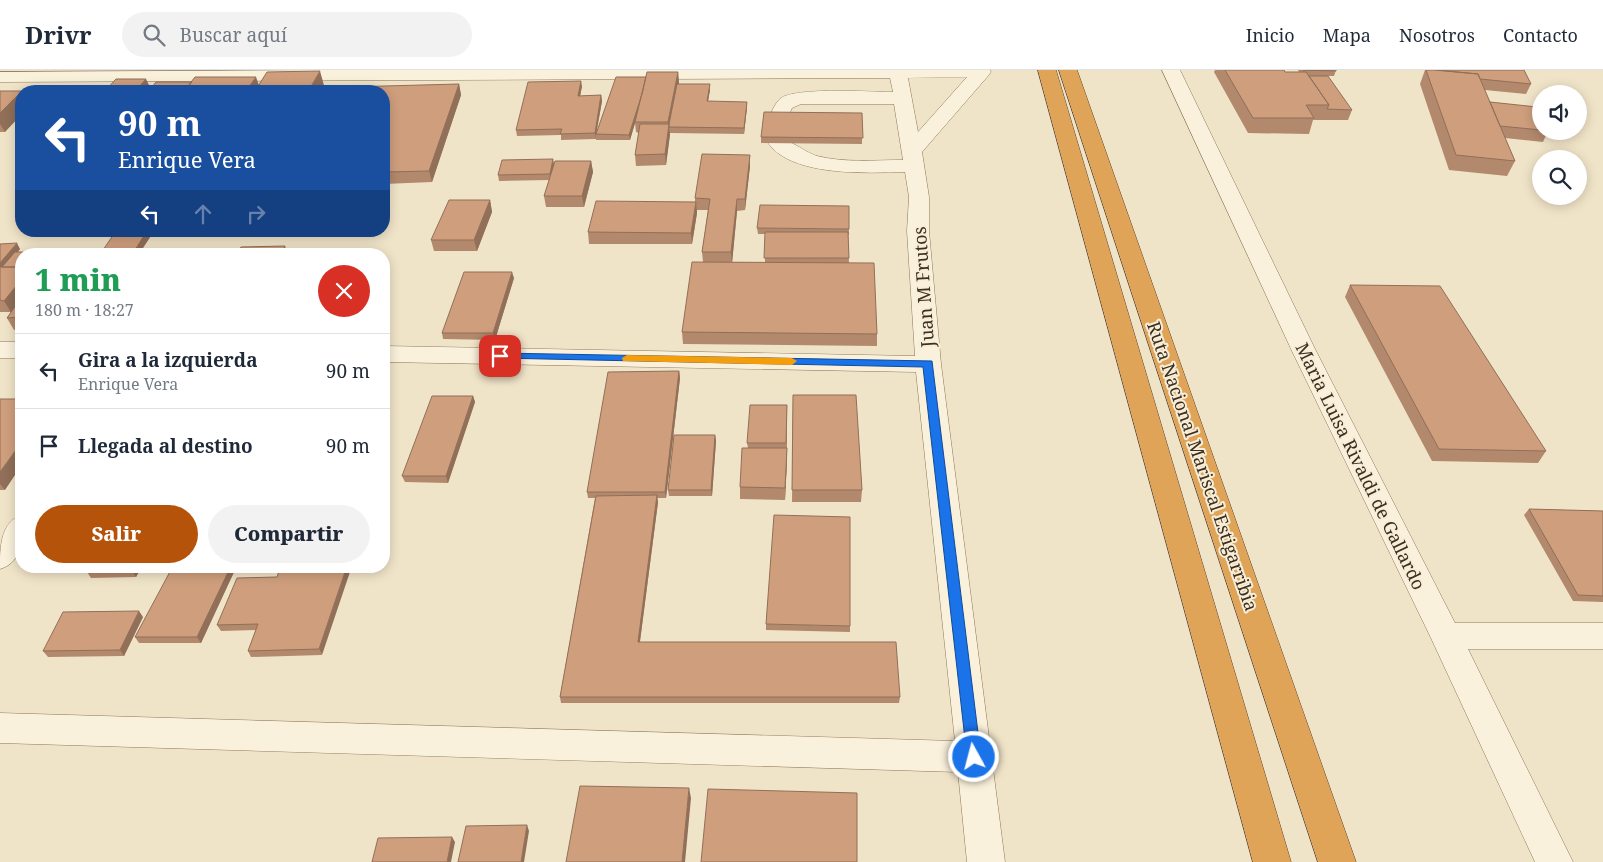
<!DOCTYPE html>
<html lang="es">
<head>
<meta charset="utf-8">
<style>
  :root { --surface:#fff; --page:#f2f2f3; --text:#1f2937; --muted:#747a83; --line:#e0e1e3; --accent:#b45309 }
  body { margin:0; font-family:"Noto Serif",serif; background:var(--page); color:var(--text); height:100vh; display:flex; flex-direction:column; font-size:19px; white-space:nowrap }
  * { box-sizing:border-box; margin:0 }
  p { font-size:16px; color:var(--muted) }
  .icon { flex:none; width:28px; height:28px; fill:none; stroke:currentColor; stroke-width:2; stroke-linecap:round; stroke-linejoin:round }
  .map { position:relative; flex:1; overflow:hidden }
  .panel { position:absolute; left:15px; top:178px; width:375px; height:325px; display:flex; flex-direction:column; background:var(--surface); border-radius:20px; box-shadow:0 2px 12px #0003 }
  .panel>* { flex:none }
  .top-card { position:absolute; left:15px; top:15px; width:375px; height:152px; border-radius:20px; box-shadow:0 2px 12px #0003; background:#1a4fa0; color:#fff; overflow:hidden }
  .controls { position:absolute; left:1532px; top:15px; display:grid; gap:10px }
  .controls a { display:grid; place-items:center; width:55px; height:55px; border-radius:50%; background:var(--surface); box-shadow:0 2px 12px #0003; font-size:25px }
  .pin { position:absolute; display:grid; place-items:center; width:42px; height:42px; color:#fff; margin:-21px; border-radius:10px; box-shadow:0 2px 8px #0006 }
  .me { position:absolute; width:55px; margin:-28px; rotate:353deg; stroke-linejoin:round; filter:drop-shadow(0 0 4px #0008) }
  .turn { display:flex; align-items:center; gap:18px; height:105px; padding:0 20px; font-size:22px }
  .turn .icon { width:65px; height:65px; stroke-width:2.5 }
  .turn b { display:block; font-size:35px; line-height:42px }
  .lanes { display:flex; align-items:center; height:48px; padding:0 20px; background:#0003; justify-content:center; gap:25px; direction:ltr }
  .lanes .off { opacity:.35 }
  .round { display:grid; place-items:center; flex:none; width:52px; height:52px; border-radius:26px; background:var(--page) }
  .summary { display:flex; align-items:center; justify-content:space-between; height:85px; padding:0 20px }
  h1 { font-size:30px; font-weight:800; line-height:38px; color:#1e9e55 }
  .cta { display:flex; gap:10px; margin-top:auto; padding:10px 20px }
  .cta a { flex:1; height:58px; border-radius:30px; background:var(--accent); color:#fff; font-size:20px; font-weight:800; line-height:58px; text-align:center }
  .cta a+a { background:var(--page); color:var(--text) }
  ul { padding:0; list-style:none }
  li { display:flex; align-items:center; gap:15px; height:75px; padding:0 20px; border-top:1px solid var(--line) }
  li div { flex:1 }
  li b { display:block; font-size:19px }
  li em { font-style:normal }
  header { display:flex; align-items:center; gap:30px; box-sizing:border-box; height:70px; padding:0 25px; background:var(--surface); border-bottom:1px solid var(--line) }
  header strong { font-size:24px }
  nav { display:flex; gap:28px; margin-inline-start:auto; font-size:18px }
  .search { width:350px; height:45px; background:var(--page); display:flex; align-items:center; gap:12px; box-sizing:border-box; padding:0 18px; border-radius:28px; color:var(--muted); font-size:19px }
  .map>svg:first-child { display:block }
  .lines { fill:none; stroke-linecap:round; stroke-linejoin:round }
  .minor-casing { stroke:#8d765c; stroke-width:1 }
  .highway-casing { stroke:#5b4430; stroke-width:1 }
  .minor { fill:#faf1dc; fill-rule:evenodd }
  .highway { fill:#e0a458; fill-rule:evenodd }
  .wall { fill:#b2896c }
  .shaded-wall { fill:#916f58 }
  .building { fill:#cf9f7d; stroke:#916f58 }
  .route { fill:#1a73e8; stroke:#114b97 }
  .slow { fill:#f59e0b }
  .labels { text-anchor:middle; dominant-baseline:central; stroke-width:4; stroke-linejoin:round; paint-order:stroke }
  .street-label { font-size:18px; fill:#3d2e20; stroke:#f7eed8 }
</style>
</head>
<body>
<header>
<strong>Drivr</strong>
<div class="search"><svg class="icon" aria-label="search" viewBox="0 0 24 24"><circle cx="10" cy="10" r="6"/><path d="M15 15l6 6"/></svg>Buscar aquí</div>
<nav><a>Inicio</a><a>Mapa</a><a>Nosotros</a><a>Contacto</a></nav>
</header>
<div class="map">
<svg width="1603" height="792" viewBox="0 0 1603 792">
  <rect width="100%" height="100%" fill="#f0e4c8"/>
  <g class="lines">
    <g class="minor-casing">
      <path id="minor" d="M316 0H990L991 2 988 6 922 82 929 127V161L941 294 1005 792H967L958 702 0 673V643L955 671 916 302 384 292V276L915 286 907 161 909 127 905 102C868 103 792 107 768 73L771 69C787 65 801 81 817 86 845 93 875 90 903 90L894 34H801L792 38 786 52H772L769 48C772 41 775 33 781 28 798 17 869 22 893 22L890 8 0 12V2ZM967 7 918 62 908 8Z
        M1162 0H1180L1315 279 1455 553H1603V579H1468L1573 792H1535L1430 566 1291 279Z
        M0 272H21V288H0Z
        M21 445C22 467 24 492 0 499 0 478 0 453 21 445Z"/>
    </g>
    <g class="highway-casing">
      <path id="highway" d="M1038 0H1056L1291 792H1253Z
        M1059 0H1077L1356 792H1318Z"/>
    </g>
    <use href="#minor" class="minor"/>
    <use href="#highway" class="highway"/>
  </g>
  <path class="wall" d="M1215 0H1284L1285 2H1299L1298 0H1336L1334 6H1309L1352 40 1348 50H1313L1309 64 1248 63 1214 2Z
    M1425 0H1524L1531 14 1526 24 1485 20 1490 32 1541 46V61H1548L1543 72 1505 68 1515 91 1507 106 1449 100 1420 14Z
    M678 2 679 14 710 20 708 31 747 37 744 64 670 63 666 95 636 96 635 85 639 63 636 62 635 53 630 70H596V67V69L561 70V65L517 66 516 60 582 16 580 26 601 25 602 31 597 60 646 7Z
    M259 14 325 19 324 21H105Z
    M459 14 461 25 432 112 384 114V21Z
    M0 21H23H21L5 62H0Z
    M862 43V74L761 73V67Z
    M591 91 593 102 584 137H546L544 126 549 110 499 111 498 105 554 94 553 99Z
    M750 96 745 140 737 141 732 192 765 193V164H758L757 158 849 159V165H848L849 193 877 264V276L683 274 682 262 703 192 702 182 708 140H697V143L692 174H589L588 162 695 132V128Z
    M490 130 492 142 477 181H434L431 170Z
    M154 161 139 184H104L103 180Z
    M0 174 20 179 18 182 21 184V259L14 260 7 248 11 242H0Z
    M514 208 495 270 443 269 442 263Z
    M1350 215 1546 381 1538 393 1432 391 1345 227Z
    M679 301 680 308 666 428H657L658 432 640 572 900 627 899 633H561L560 627 595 428H588L587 422Z
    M793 325 862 420 861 432H792Z
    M473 326 475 332 448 413 405 412 402 406Z
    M0 329 5 420H0Z
    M787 335V390L785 430 740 429V417L748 378 747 373Z
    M715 365 716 371 712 426H669L668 420Z
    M1529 439 1603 441V532L1573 531 1524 445Z
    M90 496H142L136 507 91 508 87 502Z
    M281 496 322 585 251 587 248 581 256 560 221 561 217 555 277 507Z
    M234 502 201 573H139L135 567Z
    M143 547 124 586 48 587 43 581Z
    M766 554 850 556V562L766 560Z"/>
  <path class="shaded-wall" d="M320 1 325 19 324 21H309V20Z
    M678 2 679 13 670 57H669L670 65 666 95 665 84 668 57V52Z
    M256 7 261 21H246Z
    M647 7 635 52V53L630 70 629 65Z
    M146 9 152 21H135Z
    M581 11 582 16 579 32 578 26Z
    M459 14 461 25 432 112 429 101Z
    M710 14V20L707 37V31Z
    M69 16 71 21H64Z
    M21 22V45L5 62 0 54V43Z
    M601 25 602 31 596 64V69L595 63Z
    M747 32V37L744 64V58Z
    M750 85V96L745 140V129Z
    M553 89 554 94 551 110 550 104Z
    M591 91 593 102 584 137 582 126Z
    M737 129V141L732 194 731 182Z
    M490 130 492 142 477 181 474 170Z
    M696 132 697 143 692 174 691 163Z
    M147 161H154L139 184H137L135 180Z
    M17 173 20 179 0 203V193Z
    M285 176 287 182 286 184H281Z
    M512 202 514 208 495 270 493 263Z
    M21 210V230L11 242 4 231Z
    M679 301 680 308 666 428 665 422Z
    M473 326 475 332 448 413 446 406Z
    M715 365 716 371 712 426 711 420Z
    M21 373V396L5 420 0 414V402Z
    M787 378V390L785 430V418Z
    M657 425 658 432 639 578 638 572Z
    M135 496H142L136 507 132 501Z
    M231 496 234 502 201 573 197 567Z
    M347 496H352L322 585 319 579Z
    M139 541 143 547 124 586 120 580Z
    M689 718 691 728 685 792H682Z
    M527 755 529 761 524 792H521Z
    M452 767 455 772 451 792H447Z"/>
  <path class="building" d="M1225 0H1284L1285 2H1306L1329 35H1306L1314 48H1253Z
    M1303 0H1336V1Z
    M1426 0H1434L1478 4 1515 91 1456 85Z
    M1437 0H1524L1531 14 1480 9 1478 4Z
    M320 1 309 20 255 21 267 2Z
    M647 2H678L668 52H635Z
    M1309 6H1328L1352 40 1327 39 1329 35Z
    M195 7H256L246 21H184Z
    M616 7H646L642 24 629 65 596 64Z
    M116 9H146L135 21H105Z
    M581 11 578 26 601 25 595 63 560 64 562 59 516 60 528 12Z
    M156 12H192L184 21H149Z
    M459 14 429 101 384 102V21H345L347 17Z
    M677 14H710L707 31 747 32 744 58 669 57V54Z
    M69 16 64 21H43L47 17Z
    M0 21H22L0 43Z
    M1490 32 1537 37 1541 46V60L1500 56Z
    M764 42 862 43 863 68 761 67Z
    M640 54H669L665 84 635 85Z
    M702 84 750 85 745 129H737L731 182H702L710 129 695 128Z
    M553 89 550 104 498 105 502 90Z
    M555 91H591L582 126H544Z
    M449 130H490L474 170H431Z
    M596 131 696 132 691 163 588 162Z
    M760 135 849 136V159L757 158Z
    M116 161H147L135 180H103Z
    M765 162H848L849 188H764Z
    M17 173 0 193V174Z
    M285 176 281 184H237L241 177Z
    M15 182H69L68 184H21V197H2Z
    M692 192 874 193 877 264 682 262Z
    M0 197H21V210L4 231 0 230Z
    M464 202H512L493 263H442Z
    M1350 215 1440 216 1546 381 1439 379Z
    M21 228V247L7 248Z
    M679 301 665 422H587L608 302Z
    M793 325H856L862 420H792Z
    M432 326H473L446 406H402Z
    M0 329H21V373L0 402Z
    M750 335H787L786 373H747Z
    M674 365H715L711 420H668Z
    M742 378H787L785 418 740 417Z
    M657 425 638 572H896L900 627H560L596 426Z
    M1529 439 1603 441V526L1578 525Z
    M774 445 850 447V556L766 554Z
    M90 496H135L132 501 87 502Z
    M173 496H231L197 567H135Z
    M281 496H347L319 579 248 581 258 554 217 555 237 508 277 507Z
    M139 541 120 580 43 581 63 542Z
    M580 716 689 718 682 792H566Z
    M708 719 857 723V792H701Z
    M527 755 521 792H458L466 756Z
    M452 767 447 792H372L378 768Z"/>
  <path class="route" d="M500 283 932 291 981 687 979 691 974 693 969 691 967 687 923 297 497 288V284Z"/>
  <path class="slow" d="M627 285 792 288 797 291 792 295 623 291 622 288Z"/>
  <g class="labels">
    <g class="street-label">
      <text transform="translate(923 217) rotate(-94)">Juan M Frutos</text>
      <text transform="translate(1203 396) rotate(71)">Ruta Nacional Mariscal Estigarribia</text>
      <text transform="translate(1361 396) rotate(64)">Maria Luisa Rivaldi de Gallardo</text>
    </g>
  </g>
</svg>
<div class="controls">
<a><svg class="icon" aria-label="sound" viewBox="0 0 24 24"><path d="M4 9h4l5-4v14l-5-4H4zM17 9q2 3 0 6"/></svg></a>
<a><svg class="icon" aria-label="search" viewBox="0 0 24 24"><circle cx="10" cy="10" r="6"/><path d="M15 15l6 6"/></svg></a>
</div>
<div class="pin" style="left:500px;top:286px;background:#d93025"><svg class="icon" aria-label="arrive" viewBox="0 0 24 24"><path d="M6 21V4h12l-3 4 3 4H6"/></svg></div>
<svg class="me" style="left:974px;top:687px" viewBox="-20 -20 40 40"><circle r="17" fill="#1a73e8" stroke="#fff" stroke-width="3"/><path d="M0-11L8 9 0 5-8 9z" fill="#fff"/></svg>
<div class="top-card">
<div class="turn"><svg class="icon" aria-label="left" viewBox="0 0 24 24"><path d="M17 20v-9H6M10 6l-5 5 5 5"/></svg><div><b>90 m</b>Enrique Vera</div></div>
<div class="lanes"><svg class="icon" aria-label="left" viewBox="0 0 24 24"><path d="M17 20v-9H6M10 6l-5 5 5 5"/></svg><svg class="icon off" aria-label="ahead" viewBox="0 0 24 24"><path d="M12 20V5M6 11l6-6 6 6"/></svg><svg class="icon off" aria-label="right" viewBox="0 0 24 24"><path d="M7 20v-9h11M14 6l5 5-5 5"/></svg></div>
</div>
<section class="panel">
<div class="summary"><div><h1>1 min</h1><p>180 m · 18:27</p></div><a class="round" style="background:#d93025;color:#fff"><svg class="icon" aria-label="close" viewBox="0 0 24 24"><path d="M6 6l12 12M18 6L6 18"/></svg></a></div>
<ul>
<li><svg class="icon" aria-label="left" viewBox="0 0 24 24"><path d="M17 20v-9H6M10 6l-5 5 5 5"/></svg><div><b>Gira a la izquierda</b><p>Enrique Vera</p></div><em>90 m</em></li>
<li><svg class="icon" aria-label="arrive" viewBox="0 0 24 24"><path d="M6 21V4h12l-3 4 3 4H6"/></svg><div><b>Llegada al destino</b></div><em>90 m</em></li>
</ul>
<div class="cta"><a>Salir</a><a>Compartir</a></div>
</section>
</div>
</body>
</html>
